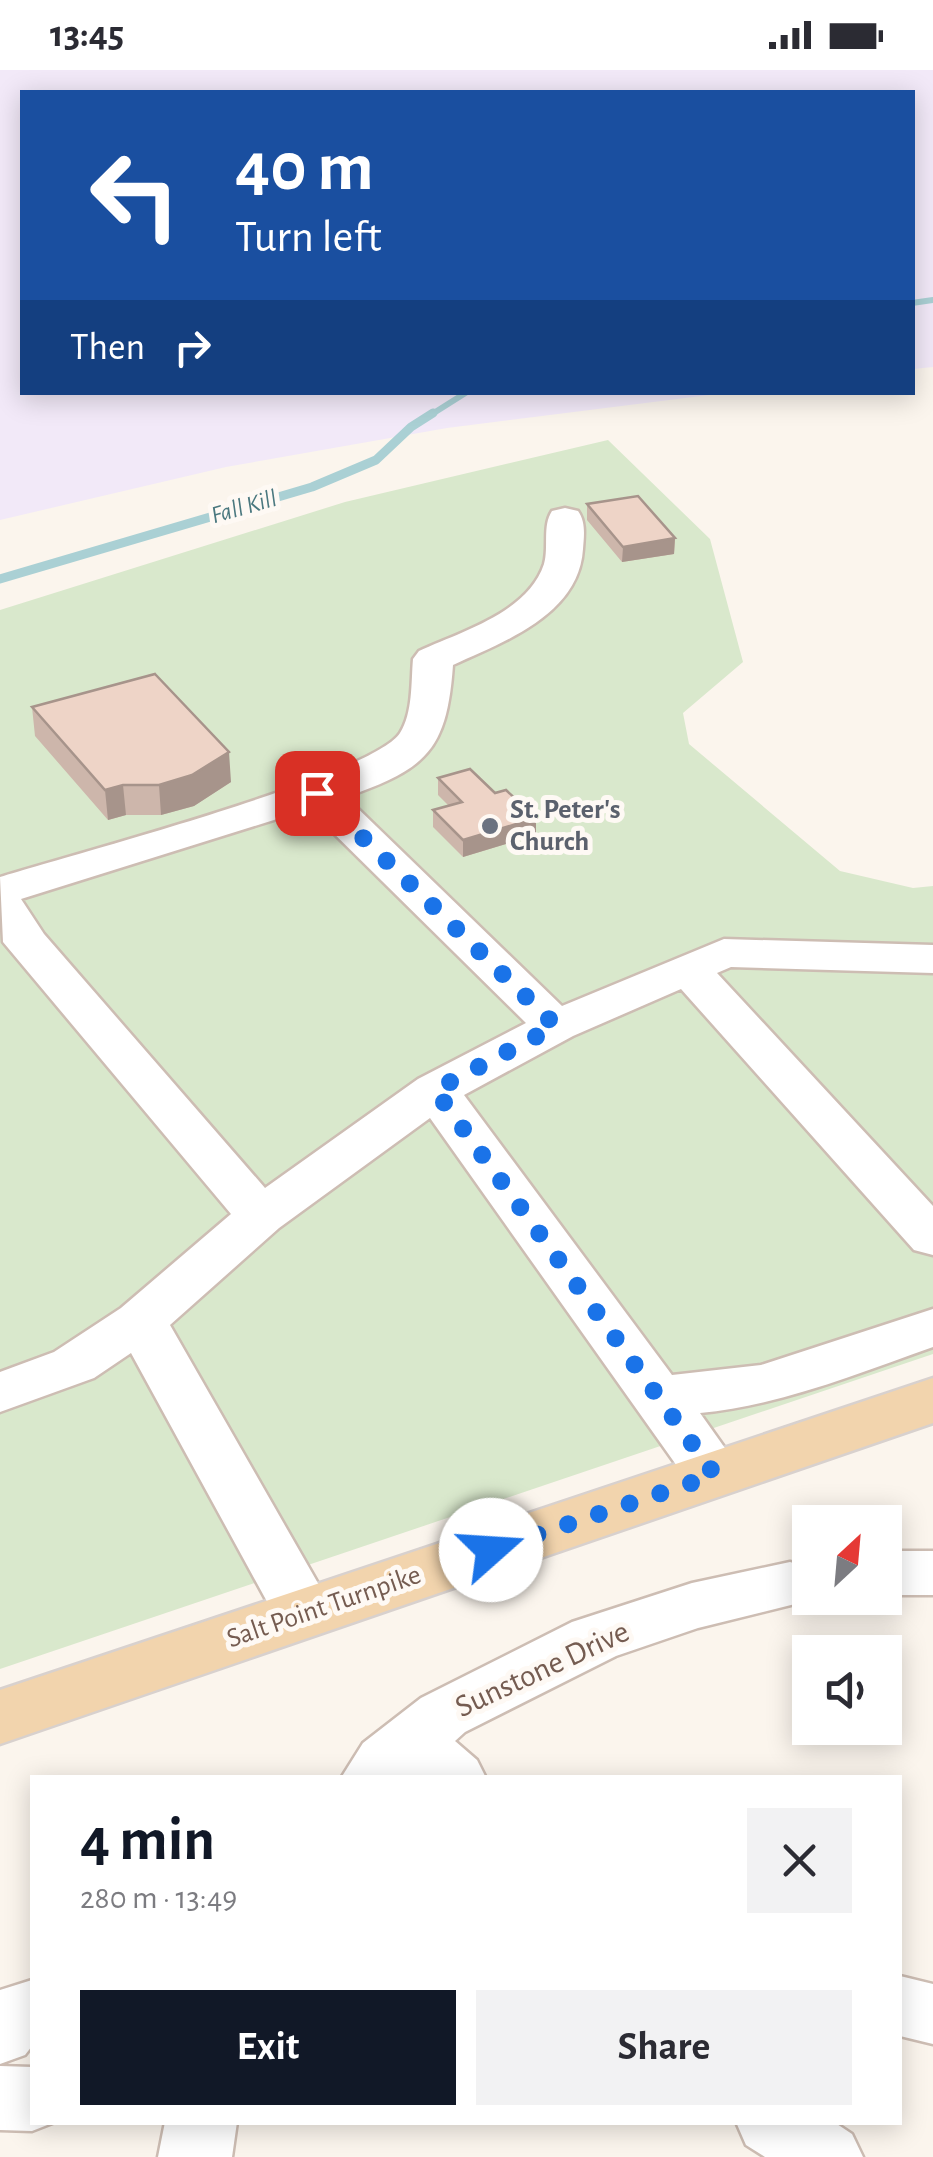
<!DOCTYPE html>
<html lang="en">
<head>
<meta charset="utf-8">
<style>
  :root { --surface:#fff; --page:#f2f2f3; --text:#2b2b33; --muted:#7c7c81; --accent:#111827 }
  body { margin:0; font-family:"Alegreya Sans",sans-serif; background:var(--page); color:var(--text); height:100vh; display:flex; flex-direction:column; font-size:38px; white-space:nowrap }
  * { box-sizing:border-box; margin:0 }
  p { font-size:32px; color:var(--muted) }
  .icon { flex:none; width:55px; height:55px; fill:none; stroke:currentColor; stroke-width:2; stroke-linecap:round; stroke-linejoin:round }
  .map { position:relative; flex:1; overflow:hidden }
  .side { position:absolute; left:30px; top:1705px; width:872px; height:350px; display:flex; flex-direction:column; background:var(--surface); border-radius:0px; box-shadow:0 5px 25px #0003 }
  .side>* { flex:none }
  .top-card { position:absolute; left:20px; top:20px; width:895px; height:305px; border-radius:0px; box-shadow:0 5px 25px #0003; background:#1a4fa0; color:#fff; overflow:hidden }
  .needle { width:65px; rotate:26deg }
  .fabs { position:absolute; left:792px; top:1435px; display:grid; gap:20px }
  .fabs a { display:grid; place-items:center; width:110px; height:110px; border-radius:0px; background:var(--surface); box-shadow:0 5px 25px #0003; font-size:50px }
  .pin { position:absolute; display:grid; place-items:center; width:85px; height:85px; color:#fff; margin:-42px; border-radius:20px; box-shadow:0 5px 15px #0006 }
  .me { position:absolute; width:110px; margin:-55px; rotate:71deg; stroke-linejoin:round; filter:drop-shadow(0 0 8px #0008) }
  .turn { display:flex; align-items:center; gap:35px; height:210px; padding:0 50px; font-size:45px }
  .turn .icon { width:130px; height:130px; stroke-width:2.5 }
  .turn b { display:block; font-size:70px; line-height:85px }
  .then { display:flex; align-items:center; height:95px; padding:0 50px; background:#0003; gap:20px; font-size:38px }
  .round { display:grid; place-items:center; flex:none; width:105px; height:105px; border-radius:0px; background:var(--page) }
  .head { display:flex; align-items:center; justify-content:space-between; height:170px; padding:0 50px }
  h1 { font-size:60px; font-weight:700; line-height:75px; color:var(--accent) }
  .cta { display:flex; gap:20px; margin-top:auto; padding:20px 50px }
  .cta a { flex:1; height:115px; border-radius:0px; background:var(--accent); color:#fff; font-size:40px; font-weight:700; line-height:115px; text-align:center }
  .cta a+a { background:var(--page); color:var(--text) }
  .status { display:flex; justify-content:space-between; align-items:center; height:70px; padding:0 50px; background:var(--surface); direction:ltr }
  .status svg { height:28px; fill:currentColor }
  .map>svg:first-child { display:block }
  .education { fill:#f2e9f8 }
  .green { fill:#d9e8cc }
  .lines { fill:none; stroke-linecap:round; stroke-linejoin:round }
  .stream-far1 { stroke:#aad0d4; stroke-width:6 }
  .stream { stroke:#aad0d4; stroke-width:9 }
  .minor-casing { stroke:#cdbdb3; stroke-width:5 }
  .major-casing { stroke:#d8d1ce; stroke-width:5 }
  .minor { fill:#fff; fill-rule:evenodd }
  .major { fill:#f2d4ad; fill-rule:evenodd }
  .wall { fill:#cdb6ab }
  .shaded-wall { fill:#a7948b }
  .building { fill:#eed4c7; stroke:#a7948b; stroke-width:2.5 }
  .route { stroke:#1a73e8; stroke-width:18; stroke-dasharray:0 32.4 }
  .worship-dot { fill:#6b7280; stroke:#fef9f4; stroke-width:4 }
  .labels { text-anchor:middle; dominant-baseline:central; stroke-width:10; stroke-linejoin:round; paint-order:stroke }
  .far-water-label { font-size:25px; font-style:italic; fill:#4a787f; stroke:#fef9f4 }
  .worship-label { font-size:28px; font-weight:bold; fill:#5b616d; stroke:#fef9f4; text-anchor:start }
  .street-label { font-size:28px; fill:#755c51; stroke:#fef9f4 }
  .near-street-label { font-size:32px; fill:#755c51; stroke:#fef9f4 }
</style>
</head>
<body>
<div class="status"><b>13:45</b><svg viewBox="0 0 49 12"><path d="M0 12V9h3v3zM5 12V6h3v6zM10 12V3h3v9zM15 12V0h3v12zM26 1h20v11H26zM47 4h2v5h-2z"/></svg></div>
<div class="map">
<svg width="933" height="2087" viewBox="0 0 933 2087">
  <rect width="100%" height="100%" fill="#fbf5ed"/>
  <path class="education" d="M0 0H933V297L913 299 912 22H22V322L725 323 447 358 226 397 0 450Z"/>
  <path class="green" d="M608 370 710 469 743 592 683 643 689 674 840 801 913 818 933 816V1284L0 1599V540L345 432Z"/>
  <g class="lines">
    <path class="stream-far1" d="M912 233 933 230
      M429 346 467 322"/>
    <path class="stream" d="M0 509 312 417 376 390 411 357 433 343"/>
    <g class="minor-casing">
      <path id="minor" d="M565 438 578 441C586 452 584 466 583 479 579 545 503 572 453 595 447 681 426 699 346 727L562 936 724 869 933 875V903L731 897 717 903 933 1136V1185L914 1180 681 919 573 966 464 1025 672 1305 761 1295 933 1239V1277C857 1304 781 1335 700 1343L744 1405 736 1420 715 1426 694 1420 430 1048 279 1158 170 1255 335 1543 326 1559 304 1566 282 1559 131 1283 94 1308 0 1342V1302L54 1282 121 1238 231 1144 3 872 0 807C66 786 372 706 400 663 413 643 411 612 413 589L419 581C460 562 528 543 544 494 549 477 542 456 552 441ZM309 739 526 953 418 1009 265 1118 44 864 21 829Z
        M899 1481H933V1525H899L885 1521V1485Z
        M790 1492 810 1498 811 1530 698 1558 616 1586 465 1662 455 1671 477 1690 486 1708H341L363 1673 421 1628 572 1552 692 1513Z
        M900 1906 933 1914V1974L900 1966Z
        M32 1910V1976L25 1985 0 1994V1920Z
        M0 1996 32 1997V2052H55L32 2061 0 2060Z
        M165 2052H237L232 2087H158Z
        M736 2052H834L852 2064 863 2087H765L746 2075Z"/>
    </g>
    <g class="major-casing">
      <path id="major" d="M933 1308V1353L0 1674V1620Z"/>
    </g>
    <use href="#minor" class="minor"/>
    <use href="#major" class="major"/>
  </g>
  <path class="wall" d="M587 434 675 468 674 484 622 492 587 450Z
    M32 637 231 712 194 736 161 745H126L108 750 35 666Z
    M438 708 536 765 463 787 433 757V740L449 736 438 725Z"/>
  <path class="shaded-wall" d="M675 468 674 484 622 492 623 477Z
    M229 682 231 712 194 736 161 745 159 715Z
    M123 715 126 745 108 750 105 720Z
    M536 748V765L463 787V770Z"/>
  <path class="building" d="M638 426 675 468 623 477 587 434Z
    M155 604 229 682 192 705 159 715H123L105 720 32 637Z
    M470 699 495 723 506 720 536 748 463 770 433 740 462 732 438 708Z"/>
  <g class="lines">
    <path class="route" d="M317 723 556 956 435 1020 715 1405 491 1480"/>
  </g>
  <circle class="worship-dot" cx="490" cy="756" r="10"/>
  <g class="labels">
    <g class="far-water-label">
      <text transform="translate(244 437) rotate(-16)">Fall Kill</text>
    </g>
    <g class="worship-label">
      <text x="510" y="740">St. Peter's<tspan x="510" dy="32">Church</tspan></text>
    </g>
    <g class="street-label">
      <text transform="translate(324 1537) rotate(-19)">Salt Point Turnpike</text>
    </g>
    <g class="near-street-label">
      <text transform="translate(542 1599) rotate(-25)">Sunstone Drive</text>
    </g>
  </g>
</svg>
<div class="fabs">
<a><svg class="needle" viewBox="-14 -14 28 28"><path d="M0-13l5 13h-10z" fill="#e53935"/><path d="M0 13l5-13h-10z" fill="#7c7c81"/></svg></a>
<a><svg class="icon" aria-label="sound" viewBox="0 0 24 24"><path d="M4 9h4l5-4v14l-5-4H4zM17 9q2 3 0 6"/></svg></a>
</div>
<div class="pin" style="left:317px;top:723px;background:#d93025"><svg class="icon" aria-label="arrive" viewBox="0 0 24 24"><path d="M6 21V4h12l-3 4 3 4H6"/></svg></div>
<svg class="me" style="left:491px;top:1480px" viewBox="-20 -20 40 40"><circle r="19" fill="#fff"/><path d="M0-13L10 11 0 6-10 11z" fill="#1a73e8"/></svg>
<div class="top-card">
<div class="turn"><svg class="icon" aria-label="left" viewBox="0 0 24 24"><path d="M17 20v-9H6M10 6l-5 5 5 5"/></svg><div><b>40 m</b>Turn left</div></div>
<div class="then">Then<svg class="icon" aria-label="right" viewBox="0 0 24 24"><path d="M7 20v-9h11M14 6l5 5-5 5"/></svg></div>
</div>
<section class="side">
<div class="head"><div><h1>4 min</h1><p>280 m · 13:49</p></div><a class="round"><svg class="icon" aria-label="close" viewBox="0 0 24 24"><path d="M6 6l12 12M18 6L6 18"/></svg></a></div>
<div class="cta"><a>Exit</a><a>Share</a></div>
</section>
</div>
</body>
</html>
